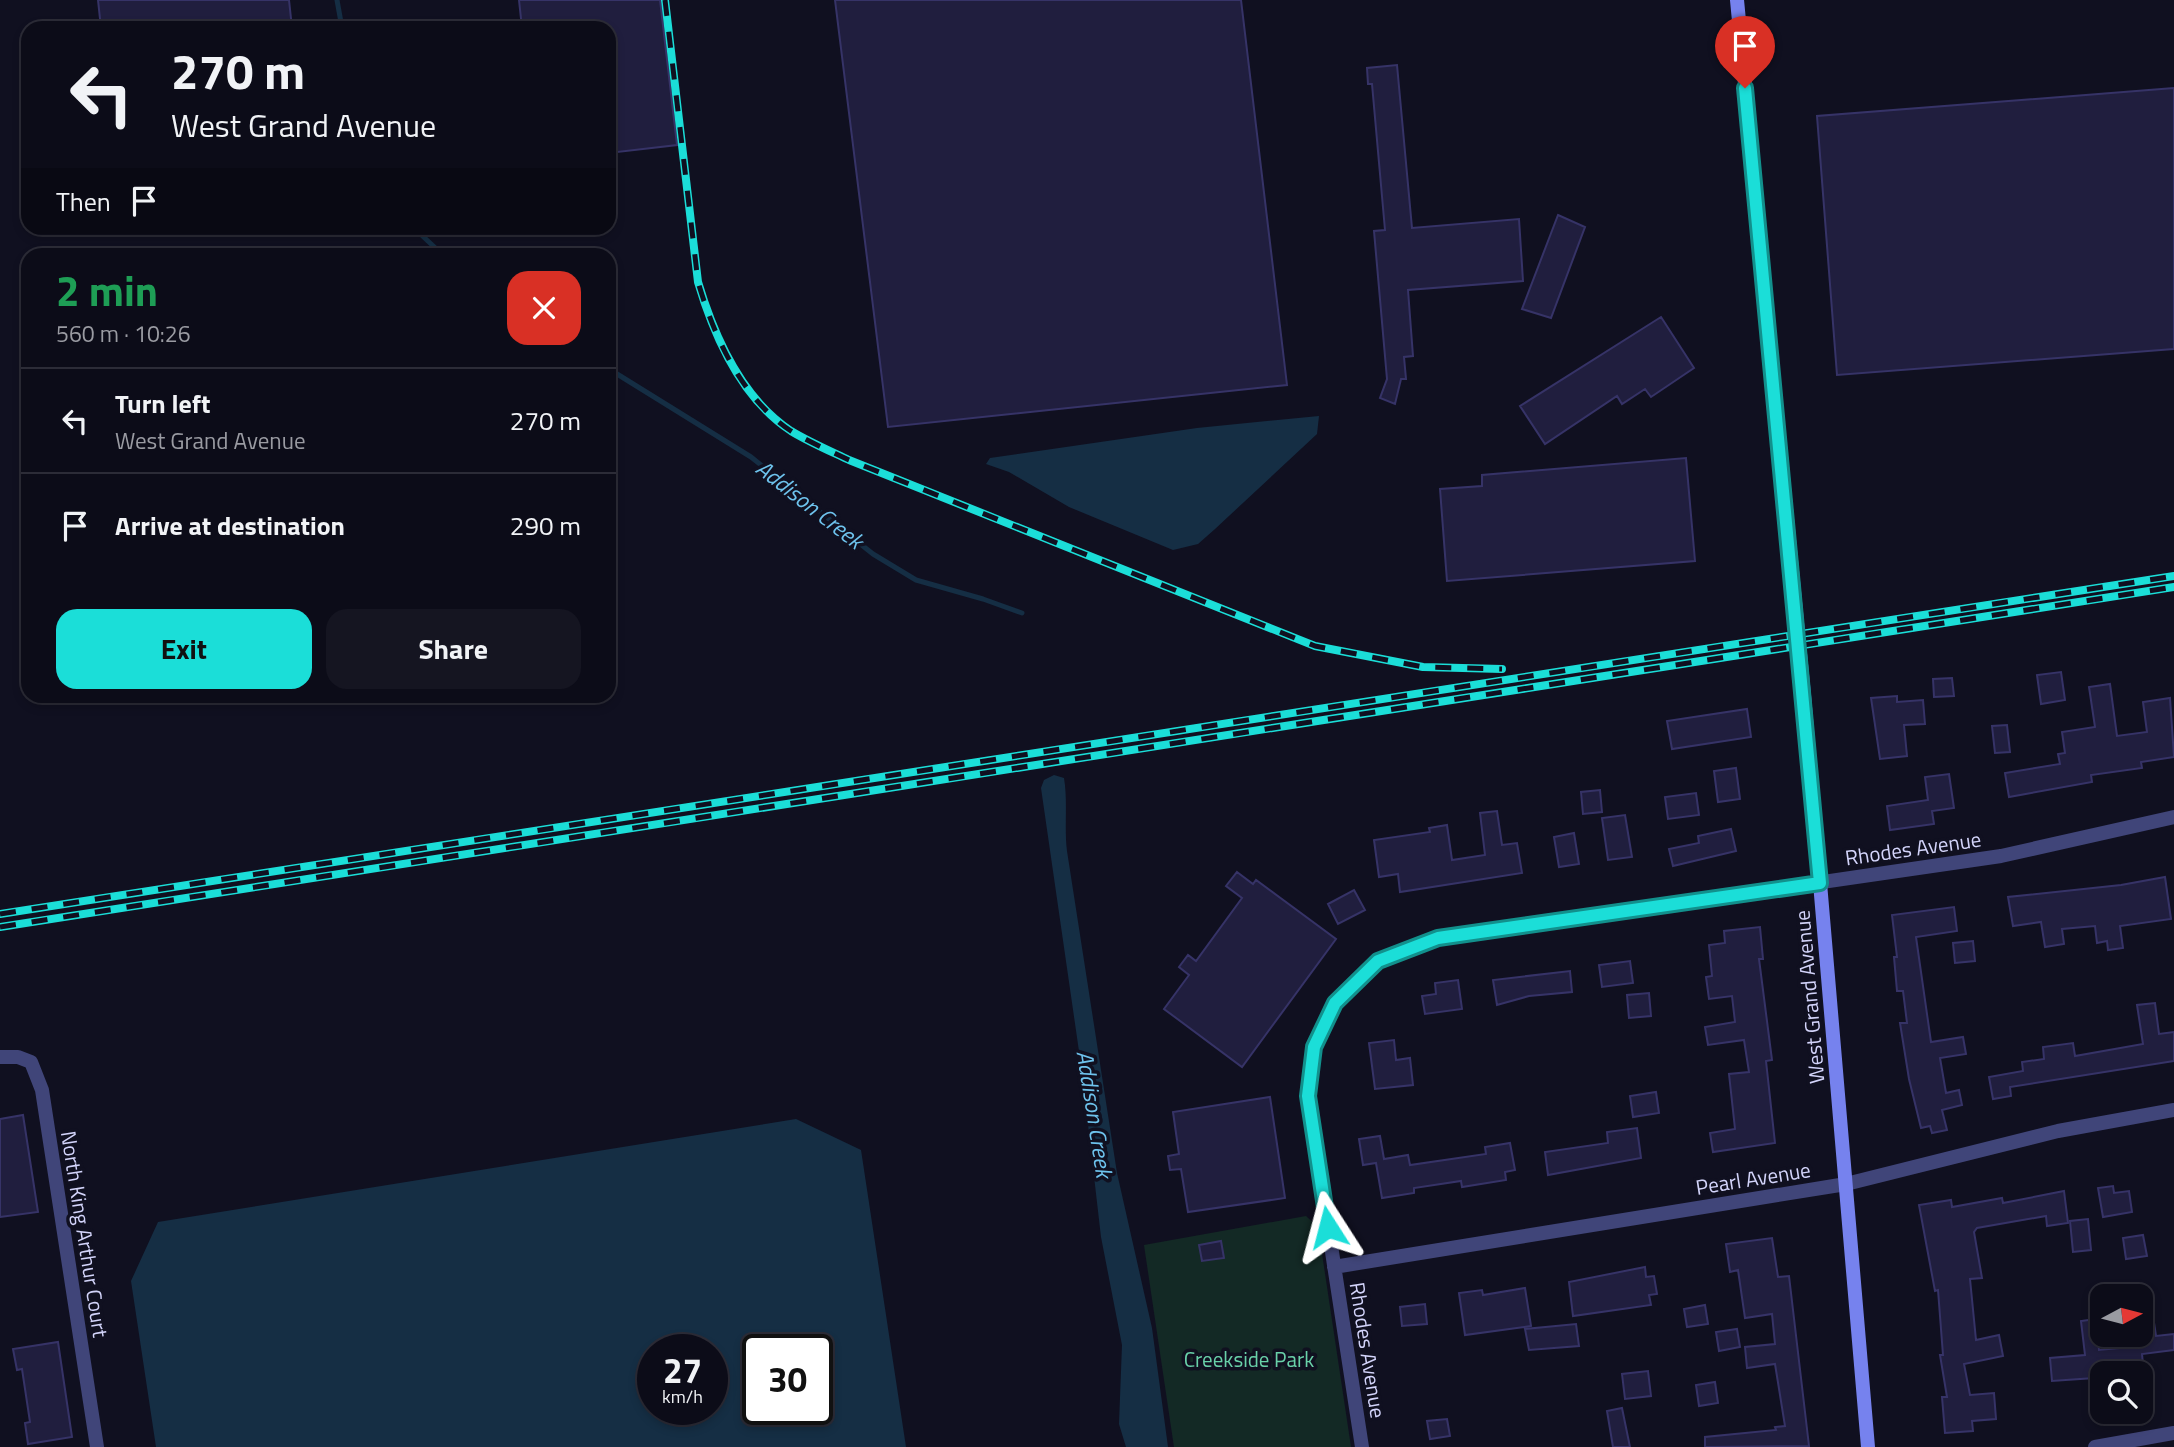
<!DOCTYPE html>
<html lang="en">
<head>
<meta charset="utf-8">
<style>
  :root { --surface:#0c0c18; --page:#151521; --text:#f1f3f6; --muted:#9a9ba2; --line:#2c2c37; --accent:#1bded8 }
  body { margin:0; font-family:"Titillium Web",sans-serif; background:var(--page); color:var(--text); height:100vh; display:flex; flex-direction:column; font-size:26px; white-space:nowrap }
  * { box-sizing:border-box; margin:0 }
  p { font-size:23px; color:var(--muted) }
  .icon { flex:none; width:38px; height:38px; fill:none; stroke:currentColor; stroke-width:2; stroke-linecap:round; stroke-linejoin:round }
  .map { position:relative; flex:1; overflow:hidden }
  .details { position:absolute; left:21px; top:248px; width:595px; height:455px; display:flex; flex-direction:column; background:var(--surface); border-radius:21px; box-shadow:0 4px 10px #0003,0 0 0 2px var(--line) }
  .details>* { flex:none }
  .banner { position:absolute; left:21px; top:21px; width:595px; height:214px; border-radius:21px; box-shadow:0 4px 10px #0003,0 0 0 2px var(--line); background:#0c0c18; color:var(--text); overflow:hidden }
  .needle { width:46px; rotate:83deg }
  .buttons { position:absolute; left:2090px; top:1284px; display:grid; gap:14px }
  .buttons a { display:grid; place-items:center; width:63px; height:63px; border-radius:14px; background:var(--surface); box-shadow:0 4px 10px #0003,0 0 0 2px var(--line); font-size:35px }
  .speed { position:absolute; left:637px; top:1334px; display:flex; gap:14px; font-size:35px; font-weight:700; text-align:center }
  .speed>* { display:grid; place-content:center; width:91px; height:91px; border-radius:50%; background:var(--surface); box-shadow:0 4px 10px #0003,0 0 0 2px var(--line); line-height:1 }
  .speed small { font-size:18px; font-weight:400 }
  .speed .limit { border:4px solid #111; border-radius:10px; background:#fff; color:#111 }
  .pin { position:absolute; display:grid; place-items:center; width:60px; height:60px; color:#fff; margin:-72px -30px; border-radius:50% 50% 50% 0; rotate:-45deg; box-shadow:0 0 7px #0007 }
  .pin .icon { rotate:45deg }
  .me { position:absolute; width:77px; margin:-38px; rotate:351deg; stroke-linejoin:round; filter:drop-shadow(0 0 5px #0008) }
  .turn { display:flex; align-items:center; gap:24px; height:147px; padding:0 35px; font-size:32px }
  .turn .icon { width:91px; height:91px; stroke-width:2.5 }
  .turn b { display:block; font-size:49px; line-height:60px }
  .then { display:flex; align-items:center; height:66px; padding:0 35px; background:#0003; gap:14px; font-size:26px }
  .round { display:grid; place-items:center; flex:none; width:74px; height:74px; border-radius:21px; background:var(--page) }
  .overview { display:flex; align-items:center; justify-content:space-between; height:119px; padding:0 35px }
  h1 { font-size:42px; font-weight:700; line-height:52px; color:#1e9e55 }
  .cta { display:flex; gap:14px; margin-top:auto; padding:14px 35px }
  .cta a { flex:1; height:80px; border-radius:21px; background:var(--accent); color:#111; font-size:28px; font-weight:700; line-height:80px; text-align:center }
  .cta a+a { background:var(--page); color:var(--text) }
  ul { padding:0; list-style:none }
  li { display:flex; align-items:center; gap:21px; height:105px; padding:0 35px; border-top:2px solid var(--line) }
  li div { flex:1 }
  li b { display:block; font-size:26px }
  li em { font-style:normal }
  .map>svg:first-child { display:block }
  .green { fill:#132925 }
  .water { fill:#152e44; fill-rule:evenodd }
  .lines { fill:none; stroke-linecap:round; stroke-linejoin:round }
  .stream { stroke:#152e44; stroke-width:5 }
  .building { fill:#201e3e; stroke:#363367; stroke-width:2 }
  .street { stroke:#404579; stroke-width:14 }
  .secondary { stroke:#7682ee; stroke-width:14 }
  .rail-casing { stroke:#1bded8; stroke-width:8 }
  .rail { stroke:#101020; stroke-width:5; stroke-dasharray:16; stroke-linecap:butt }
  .route-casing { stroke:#12908c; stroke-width:18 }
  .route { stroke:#1bded8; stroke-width:12 }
  .labels { text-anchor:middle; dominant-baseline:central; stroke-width:7; stroke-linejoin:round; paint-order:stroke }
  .street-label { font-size:21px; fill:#d3d4fa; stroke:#101020 }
  .park-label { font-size:21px; fill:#69d1a9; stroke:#101020 }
  .water-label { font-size:23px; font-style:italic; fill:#6ec3ed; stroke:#101020 }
</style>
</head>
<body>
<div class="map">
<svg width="2174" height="1447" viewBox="0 0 2174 1447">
  <rect width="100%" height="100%" fill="#101020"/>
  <path class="green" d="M1306 1216 1318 1227 1351 1447H1174L1144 1245Z"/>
  <path class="water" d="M1319 416 1317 434 1215 529 1198 544 1173 550 1069 507 1009 472 986 464 990 458 1197 428Z
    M1054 775 1064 778C1068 802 1064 827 1067 851L1117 1173 1152 1328 1168 1447H1126L1119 1424 1122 1345 1101 1237 1082 1072 1041 788 1044 780Z
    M796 1119 861 1150 906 1447H156L131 1281 158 1222ZM653 1349H712V1409H653ZM758 1349H817V1409H758Z"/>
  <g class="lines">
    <path class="stream" d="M337 0 342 28
      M414 228 444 256
      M609 369 751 457 873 554 916 580 983 599 1022 613"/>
  </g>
  <path class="building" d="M98 0H289L292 28H101Z
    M519 0H660L677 145 609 153V28H522Z
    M835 0H1241L1287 385 888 427Z
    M1397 65 1412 228 1519 219 1523 281 1408 290 1413 356 1404 357 1406 379H1401L1395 404 1380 398 1387 379 1374 231 1385 230 1372 84H1368L1367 68Z
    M2174 88V349L1837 375 1817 116Z
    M1558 215 1585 227 1551 318 1522 309Z
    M1661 317 1694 368 1651 397 1645 389 1622 404 1617 396 1545 444 1520 406Z
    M1686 458 1695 561 1447 581 1440 489 1482 486V475Z
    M2061 672 2065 700 2041 704 2037 675Z
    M1952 678 1954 696 1934 697 1933 679Z
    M2110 684 2117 736 2147 732 2143 702 2170 698 2174 757 2141 762 2142 768 2091 775 2092 782 2009 797 2005 773 2060 764 2058 754 2065 753 2062 732 2095 727 2089 687Z
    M1897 696V702L1923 700 1925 724 1904 725 1907 756 1880 759 1871 698Z
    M1747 709 1751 737 1672 749 1667 721Z
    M2007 725 2010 752 1995 753 1992 726Z
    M1736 768 1740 799 1718 802 1714 771Z
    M1949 774 1954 808 1932 811 1934 824 1890 830 1887 806 1928 800 1925 777Z
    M1600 790 1602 812 1583 814 1581 792Z
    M1696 793 1699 815 1668 819 1665 797Z
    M1497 811 1502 845 1517 843 1522 873 1400 892 1398 874 1379 877 1374 840 1430 832 1429 828 1447 825 1452 860 1485 855 1480 813Z
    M1625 815 1632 857 1608 860 1602 818Z
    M1731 829 1736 851 1673 866 1669 849 1699 843 1698 836Z
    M1574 833 1579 864 1559 867 1554 837Z
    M1237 872 1253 884 1256 880 1336 939 1242 1067 1164 1009 1189 975 1179 967 1188 955 1196 961 1242 898 1226 886Z
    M2165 877 2171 919 2120 926 2123 948 2108 950 2107 941 2097 943 2095 926 2062 929 2064 944 2045 947 2041 922 2013 926 2008 897 2121 885Z
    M1354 890 1365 910 1338 924 1328 904Z
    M1954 907 1957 931 1916 937 1931 1042 1963 1037 1966 1054 1940 1058 1946 1093 1959 1090 1962 1105 1942 1110 1947 1130 1932 1133 1930 1126 1921 1128 1909 1079 1900 1023H1907L1903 991H1897L1894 957H1897L1892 915Z
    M1760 927 1763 959H1759L1772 1060 1766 1061 1775 1143 1713 1152 1710 1133 1735 1129 1729 1074 1749 1072 1744 1040 1708 1045 1705 1027 1735 1022 1732 996 1709 999 1706 977 1712 976 1709 945 1725 943 1724 931Z
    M1973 941 1975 961 1955 963 1953 943Z
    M1630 961 1633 983 1602 987 1599 965Z
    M1570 971 1572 992 1529 996 1497 1005 1493 980Z
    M1458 980 1462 1009 1425 1014 1422 996 1436 994 1435 983Z
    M1649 993 1651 1016 1629 1018 1627 995Z
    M2155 1003 2159 1034 2174 1032V1061L2010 1087 2011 1096 1993 1099 1989 1077 2023 1071 2022 1062 2044 1059 2043 1047 2073 1043 2075 1056 2143 1044 2137 1005Z
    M1394 1040 1396 1060 1410 1058 1413 1085 1375 1089 1369 1043Z
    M1656 1092 1659 1113 1633 1117 1630 1096Z
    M1270 1097 1285 1198 1188 1212 1181 1169 1170 1170 1168 1156 1179 1154 1173 1112Z
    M23 1115 38 1212 0 1217V1119Z
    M1637 1128 1641 1158 1548 1175 1545 1152 1608 1143 1607 1132Z
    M1380 1136 1384 1159 1408 1155 1410 1165 1486 1154 1485 1147 1510 1143 1515 1170 1505 1172 1506 1180 1462 1187 1461 1181 1414 1188V1193L1382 1198 1376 1163 1363 1165 1359 1139Z
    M2113 1186 2114 1193 2129 1191 2132 1212 2103 1217 2098 1188Z
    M2064 1191 2068 1223 2047 1226 2046 1216 1977 1228 1974 1232 1982 1278 1970 1279 1976 1340 1999 1335 2003 1356 1964 1364 1970 1395 1994 1393 1996 1419 1972 1421 1973 1431 1945 1433 1942 1397H1947L1940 1355H1943L1938 1290 1935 1291 1919 1205 1951 1200 1952 1207 2002 1198 2003 1203Z
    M2088 1219 2091 1250 2073 1252 2070 1221Z
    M2143 1235 2147 1256 2126 1259 2123 1238Z
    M1772 1238 1778 1277 1789 1276 1809 1446 1705 1447V1437L1776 1430 1775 1427 1785 1426 1775 1364 1747 1368 1745 1347 1775 1344 1772 1314 1745 1318 1738 1270 1730 1272 1726 1244Z
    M1221 1241 1224 1258 1202 1261 1199 1245Z
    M1645 1267 1646 1277 1654 1276 1657 1294 1649 1295 1651 1305 1573 1316 1569 1282Z
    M1525 1288 1531 1326 1465 1335 1459 1293 1482 1290 1483 1295Z
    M1425 1304 1427 1324 1402 1326 1400 1307Z
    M1705 1305 1708 1324 1687 1327 1684 1309Z
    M2153 1316 2156 1336 2174 1334V1350L2142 1354 2144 1374H2093L2094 1378 2052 1381 2050 1358 2085 1355 2081 1321 2096 1319 2099 1350 2140 1346V1318Z
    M1576 1324 1579 1346 1529 1350 1525 1329Z
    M1737 1329 1740 1347 1719 1351 1716 1332Z
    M58 1342 72 1437 28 1444 25 1423 30 1422 22 1369 17 1370 13 1349Z
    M1648 1371 1651 1396 1625 1399 1622 1374Z
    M1715 1382 1718 1403 1699 1406 1696 1385Z
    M1622 1408 1630 1447H1613L1607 1411Z
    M1447 1419 1450 1436 1430 1439 1427 1421Z"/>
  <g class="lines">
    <path class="street" d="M0 1057H18L31 1062 42 1090 97 1447
      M1334 1267 1846 1184 2058 1131 2174 1110
      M1362 1447 1308 1096 1314 1047 1335 1003 1378 961 1438 938 2001 856 2174 817
      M2095 1447 2174 1433"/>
    <path class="secondary" d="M1737 0 1804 695 1868 1447"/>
    <g class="rail-casing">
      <path id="rail" d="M665 0 698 282C714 336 741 398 791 431 809 442 830 451 849 460L1315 646 1423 667 1502 669
        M0 914 2174 576
        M0 927 2174 587"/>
    </g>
    <use href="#rail" class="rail"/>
  </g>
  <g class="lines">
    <g class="route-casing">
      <path id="route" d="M1328 1227 1308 1096 1314 1047 1335 1003 1378 961 1438 938 1820 883 1745 88"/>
    </g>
    <use href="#route" class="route"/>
  </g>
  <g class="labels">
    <g class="street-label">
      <text transform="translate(1913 848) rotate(-8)">Rhodes Avenue</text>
      <text transform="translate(1809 997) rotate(-95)">West Grand Avenue</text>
      <text transform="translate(1753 1178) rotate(-9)">Pearl Avenue</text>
      <text transform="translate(85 1234) rotate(81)">North King Arthur Court</text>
      <text transform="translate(1368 1350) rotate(81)">Rhodes Avenue</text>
    </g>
    <g class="park-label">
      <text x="1249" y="1359">Creekside Park</text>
    </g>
    <g class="water-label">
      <text transform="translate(810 504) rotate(38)">Addison Creek</text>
      <text transform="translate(1095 1114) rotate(81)">Addison Creek</text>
    </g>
  </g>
</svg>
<div class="buttons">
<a><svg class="needle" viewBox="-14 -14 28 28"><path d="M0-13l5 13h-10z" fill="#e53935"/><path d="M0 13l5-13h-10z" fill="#9a9ba2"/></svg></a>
<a><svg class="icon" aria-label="search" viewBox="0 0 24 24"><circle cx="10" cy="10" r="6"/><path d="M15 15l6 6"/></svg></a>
</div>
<div class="speed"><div>27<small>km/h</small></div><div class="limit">30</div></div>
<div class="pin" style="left:1745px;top:88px;background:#d93025"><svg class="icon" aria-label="arrive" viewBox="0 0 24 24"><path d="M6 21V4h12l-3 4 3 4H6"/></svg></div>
<svg class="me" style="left:1328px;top:1227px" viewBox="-20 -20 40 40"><path d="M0-17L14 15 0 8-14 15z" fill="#1bded8" stroke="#fff" stroke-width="4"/></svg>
<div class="banner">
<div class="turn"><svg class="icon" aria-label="left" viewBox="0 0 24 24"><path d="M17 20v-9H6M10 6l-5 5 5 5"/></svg><div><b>270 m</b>West Grand Avenue</div></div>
<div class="then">Then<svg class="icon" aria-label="arrive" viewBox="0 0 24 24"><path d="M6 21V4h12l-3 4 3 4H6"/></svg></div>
</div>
<section class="details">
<div class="overview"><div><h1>2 min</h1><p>560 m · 10:26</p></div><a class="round" style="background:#d93025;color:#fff"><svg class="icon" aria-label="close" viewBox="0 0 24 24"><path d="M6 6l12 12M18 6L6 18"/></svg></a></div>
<ul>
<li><svg class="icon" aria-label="left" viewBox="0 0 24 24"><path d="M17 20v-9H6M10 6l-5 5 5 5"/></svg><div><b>Turn left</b><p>West Grand Avenue</p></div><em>270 m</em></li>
<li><svg class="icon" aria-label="arrive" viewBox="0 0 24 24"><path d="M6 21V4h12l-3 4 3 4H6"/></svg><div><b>Arrive at destination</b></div><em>290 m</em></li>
</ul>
<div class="cta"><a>Exit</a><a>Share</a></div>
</section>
</div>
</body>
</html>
